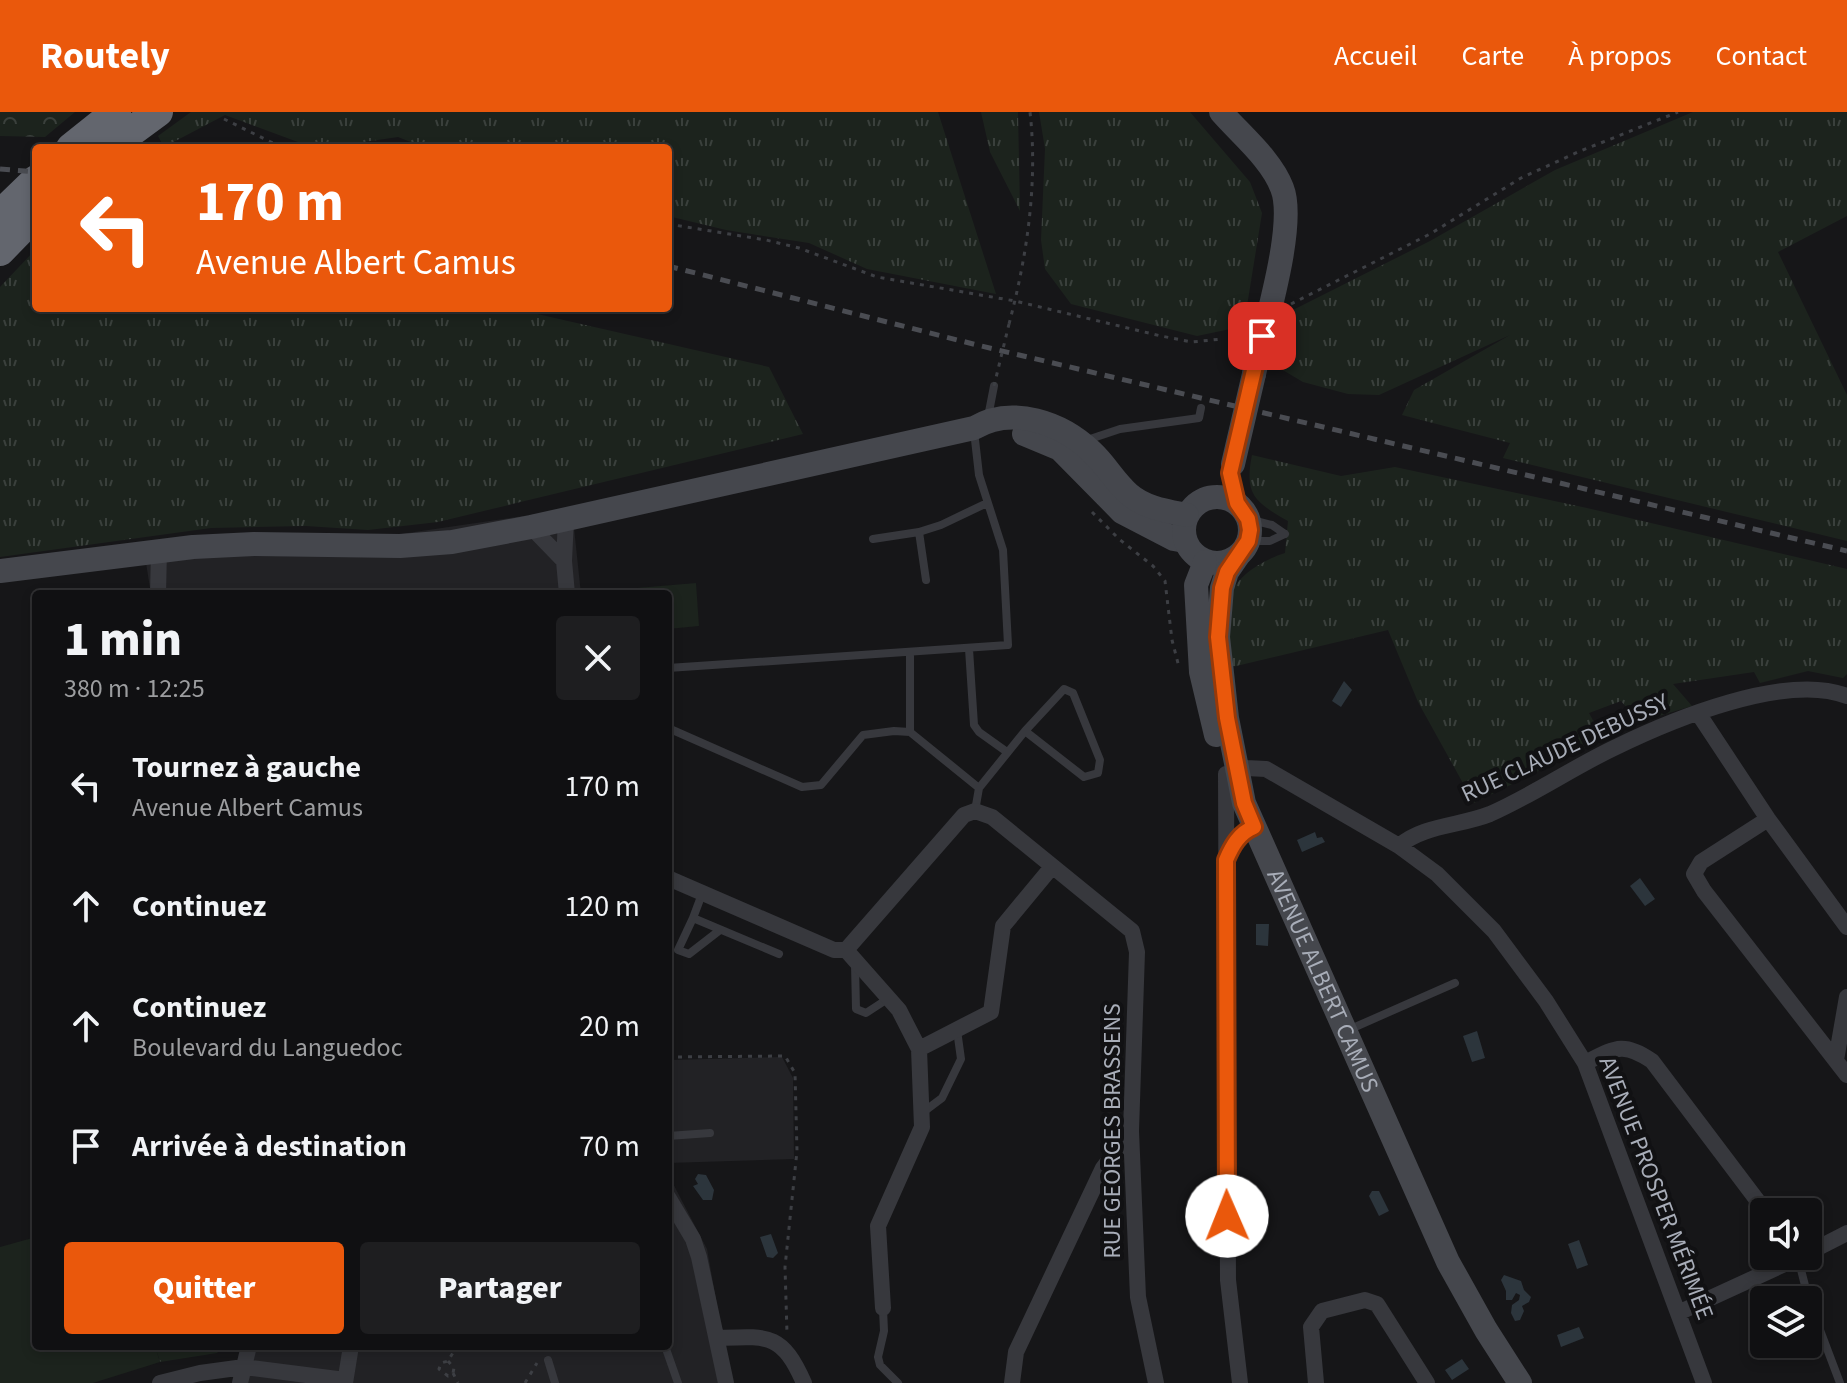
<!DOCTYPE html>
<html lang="fr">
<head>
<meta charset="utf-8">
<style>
  :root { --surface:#101012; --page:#1e1e20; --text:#f1f3f6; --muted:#9c9d9f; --line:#303032; --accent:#ea580c }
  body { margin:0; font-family:"Source Sans 3",sans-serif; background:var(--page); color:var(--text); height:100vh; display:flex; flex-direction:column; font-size:30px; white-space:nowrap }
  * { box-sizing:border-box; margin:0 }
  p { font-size:26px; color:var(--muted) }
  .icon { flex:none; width:44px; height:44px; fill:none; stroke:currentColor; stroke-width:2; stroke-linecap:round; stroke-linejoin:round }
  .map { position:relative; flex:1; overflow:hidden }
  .sheet { position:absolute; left:32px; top:478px; width:640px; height:760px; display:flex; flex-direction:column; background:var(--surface); border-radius:8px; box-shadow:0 4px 12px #0003,0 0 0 2px var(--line) }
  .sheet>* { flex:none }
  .hud { position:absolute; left:32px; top:32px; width:640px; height:168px; border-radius:8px; box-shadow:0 4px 12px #0003,0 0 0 2px var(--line); background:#ea580c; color:#fff; overflow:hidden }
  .controls { position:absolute; left:1750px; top:1086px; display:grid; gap:16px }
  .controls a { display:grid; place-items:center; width:72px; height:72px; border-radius:8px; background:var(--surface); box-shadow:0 4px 12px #0003,0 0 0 2px var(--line); font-size:40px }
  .pin { position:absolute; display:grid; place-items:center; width:68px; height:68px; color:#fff; margin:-34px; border-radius:16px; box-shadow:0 4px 12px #0006 }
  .me { position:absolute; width:88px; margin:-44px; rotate:359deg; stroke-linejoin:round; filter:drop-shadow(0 0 6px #0008) }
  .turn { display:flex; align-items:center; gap:28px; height:168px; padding:0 32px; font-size:36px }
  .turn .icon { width:104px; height:104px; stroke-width:2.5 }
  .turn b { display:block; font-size:56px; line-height:68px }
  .round { display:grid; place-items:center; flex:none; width:84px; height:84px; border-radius:8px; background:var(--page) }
  .summary { display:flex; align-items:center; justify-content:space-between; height:136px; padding:0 32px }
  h1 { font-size:48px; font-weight:800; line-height:60px }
  .button { display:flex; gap:16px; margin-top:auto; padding:16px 32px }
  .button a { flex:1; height:92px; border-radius:8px; background:var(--accent); color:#fff; font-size:32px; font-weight:800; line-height:92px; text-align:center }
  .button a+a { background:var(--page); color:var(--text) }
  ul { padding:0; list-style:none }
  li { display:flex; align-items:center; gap:24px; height:120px; padding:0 32px }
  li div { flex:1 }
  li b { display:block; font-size:30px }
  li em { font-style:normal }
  header { display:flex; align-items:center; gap:48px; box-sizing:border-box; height:112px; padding:0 40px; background:var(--accent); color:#fff }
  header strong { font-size:38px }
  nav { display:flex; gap:44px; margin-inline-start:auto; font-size:28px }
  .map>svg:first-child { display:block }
  .built { fill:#222225 }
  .grass { fill:url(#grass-tufts) }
  .forest { fill:url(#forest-crowns) }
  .pitch { fill:#1c231d }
  .water { fill:#2c353c }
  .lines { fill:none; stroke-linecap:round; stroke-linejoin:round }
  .path { stroke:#3d3f44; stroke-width:3; stroke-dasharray:4 6; stroke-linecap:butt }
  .lane { stroke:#37383d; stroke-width:8 }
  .street { stroke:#37383d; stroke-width:16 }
  .secondary { stroke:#45474d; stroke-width:24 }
  .highway { stroke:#63666e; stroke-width:30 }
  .rail { stroke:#4a4c52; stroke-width:5; stroke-dasharray:10 8; stroke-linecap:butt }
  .path-bridge { stroke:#3d3f44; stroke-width:3; stroke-dasharray:4 6; stroke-linecap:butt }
  .secondary-bridge { stroke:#45474d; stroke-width:24 }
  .route-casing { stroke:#983908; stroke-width:20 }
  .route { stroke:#ea580c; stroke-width:14 }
  .labels { text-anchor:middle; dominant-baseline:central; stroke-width:8; stroke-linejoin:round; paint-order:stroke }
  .street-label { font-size:24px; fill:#a8adb8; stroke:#111113 }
</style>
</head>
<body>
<header>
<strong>Routely</strong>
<nav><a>Accueil</a><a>Carte</a><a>À propos</a><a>Contact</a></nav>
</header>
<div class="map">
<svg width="1847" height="1271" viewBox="0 0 1847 1271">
  <defs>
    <pattern id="grass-tufts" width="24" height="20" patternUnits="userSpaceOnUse" patternTransform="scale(2)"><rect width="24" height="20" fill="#1c231d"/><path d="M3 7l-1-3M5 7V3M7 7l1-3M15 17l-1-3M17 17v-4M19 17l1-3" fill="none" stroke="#3a403c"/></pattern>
    <pattern id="forest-crowns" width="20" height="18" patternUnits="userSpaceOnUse" patternTransform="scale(2)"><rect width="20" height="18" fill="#1c231d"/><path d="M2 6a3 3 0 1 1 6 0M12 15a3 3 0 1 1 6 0" fill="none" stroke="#3a403c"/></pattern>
  </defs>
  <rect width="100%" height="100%" fill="#161618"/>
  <path class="built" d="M572 397 581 482H151L146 451 326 433Z
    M782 945 793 966 794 1047 668 1051V948Z
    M668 1062 707 1137 731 1271H240L246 1234H668Z"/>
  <path class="grass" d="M191 0H938L996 182 867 157 809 131 726 118 668 104V36H426L398 25 357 31 306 33 225 3 164 35 158 24Z
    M981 0H1018L1020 99 990 40Z
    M1039 0H1190L1250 70 1262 101 1246 200 1235 216 1197 224 1071 192 1045 157 1041 128 1045 37Z
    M1693 0H1847V104L1778 140 1847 283V429L1503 346 1510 331 1402 303 1414 278 1510 223 1379 283 1348 282 1303 270 1281 257 1276 242 1278 229 1293 198 1430 129 1555 58Z
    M36 137V196H511L769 255 803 322 438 410 368 418 306 414 211 416 0 445V175Z
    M1252 343 1341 364 1395 355 1587 396 1847 457V562L1843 566 1808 559 1760 571 1754 560 1673 572 1692 594 1639 610 1621 589 1589 601 1603 627 1474 691 1418 590 1388 518 1232 555C1231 539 1225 503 1228 490 1234 464 1263 448 1285 441L1288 409C1255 390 1244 383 1252 343Z
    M155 1234H223L217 1241 160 1250Z"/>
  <path class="forest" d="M0 0H75L45 25 0 24Z"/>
  <path class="pitch" d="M696 471 699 514 668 517V482H613V478Z
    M36 1125V1234H155L160 1250 93 1271H0V1135Z"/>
  <path class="water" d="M1344 569 1352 578 1341 595 1332 589Z
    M1315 720 1317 726 1322 725 1325 730 1302 740 1297 728Z
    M1640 766 1655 787 1645 794 1630 774Z
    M1256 812H1269L1268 834 1256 833Z
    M1477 919 1485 946 1472 950 1463 924Z
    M698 1062 706 1063 714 1078 712 1088H703L693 1074 698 1072 695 1067Z
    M1372 1079H1379L1389 1099 1379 1104 1369 1084Z
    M771 1122 778 1141 773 1146 767 1145 760 1125Z
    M1579 1128 1588 1153 1577 1157 1568 1132Z
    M1504 1163 1521 1169 1524 1178 1531 1185 1529 1190 1522 1194 1524 1199 1520 1208 1515 1209 1511 1201 1512 1193 1519 1188 1520 1183 1516 1181 1512 1188H1506V1179L1501 1168Z
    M1579 1215 1584 1226 1561 1235 1557 1223Z
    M1462 1247 1469 1257 1452 1268 1445 1258Z"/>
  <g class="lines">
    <path class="path" d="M224 7 283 36
      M368 36 403 32 411 36
      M668 112 766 128 799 136 877 165 1015 189 1161 224 1192 230 1222 227
      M1291 192 1430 122 1521 66 1578 40 1678 0
      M1009 212C1027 144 1038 71 1030 0
      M1092 400 1119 427 1153 454 1165 469 1172 528 1179 555
      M668 945 785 944 795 961 797 1039 785 1155 787 1221
      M448 1249 454 1256 453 1261 448 1264 439 1257 441 1251 448 1249 457 1234
      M453 1261 458 1271
      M525 1271 537 1251"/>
    <path class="lane" d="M1234 225 1261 224
      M988 305 994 274
      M1084 329 1120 317 1199 306 1201 296
      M1248 407 1272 413 1285 422
      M919 420 926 468
      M873 427 919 420 941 413 987 391
      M1248 429H1270L1285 422
      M969 537 974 613 979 620 1007 640
      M910 540V620
      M668 556 1008 533 1003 438 979 363 974 319
      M668 616 802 675 821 673 863 623 894 619 910 620 979 676
      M975 699 979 676 1025 619 1084 665 1098 661 1100 648 1073 581 1064 577 1025 619
      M702 782 693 806 779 842
      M693 806 678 838 689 842 720 818
      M855 852 856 897 866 901 889 886
      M1346 919 1455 871
      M922 1001 942 986 961 947 957 918
      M668 1024 710 1021
      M1798 1146 1809 1189 1840 1271
      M883 1197 884 1219 878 1245 880 1253 898 1271
      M665 1234 678 1271
      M548 1248 555 1271"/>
    <path class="street" d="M566 407 564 449 567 482
      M531 415 564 449
      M158 482 159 438
      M1698 601 1768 707 1847 815
      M1237 652 1246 656 1266 657 1399 734 1437 762 1494 819 1546 889 1585 951 1704 1271
      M1226 662 1228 1168 1240 1271
      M1768 707 1701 750 1694 762 1704 779 1847 963
      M1399 734C1423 713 1460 714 1490 702 1533 683 1572 656 1614 636 1671 608 1786 560 1847 584
      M1226 747C1233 733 1239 721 1254 715
      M668 766 834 838H846L964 703 975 699 992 705 1132 819 1137 840 1131 1019 1138 1185 1156 1271
      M846 838 899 898 919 937 922 1015 878 1114 883 1196
      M919 937 991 900 1003 814 1051 756
      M1836 948 1847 885
      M1585 951C1615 936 1623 929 1652 949L1766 1100
      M668 1085 693 1127 699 1145 726 1271
      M1808 1141 1847 1121
      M1678 1201 1802 1144
      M718 1226C768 1224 782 1221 804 1271
      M160 1271 200 1261 244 1255 345 1268
      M240 1271 249 1234
      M345 1271 351 1234
      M1012 1271 1016 1240 1103 1056 1131 1019
      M1316 1271 1311 1215 1322 1199 1365 1188 1377 1192 1427 1271"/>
    <g class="secondary">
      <path d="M1221 0C1241 23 1271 47 1282 76 1297 113 1263 220 1254 262"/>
      <path d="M1024 322 1060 337 1122 400 1174 427 1185 429"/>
      <circle cx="1217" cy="418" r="33"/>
      <path id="s1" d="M1238 444 1227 460 1222 476 1218 525 1227 606 1244 691 1448 1150 1486 1218 1520 1271"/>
      <path d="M1205 450 1196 473 1201 560 1216 623"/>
      <path d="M0 459 193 435 254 432 400 434 452 430 531 415 974 316C1012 293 1062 311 1092 340 1106 353 1115 370 1129 382 1145 396 1167 399 1187 403"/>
    </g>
    <path class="highway" d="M71 36 116 0
      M109 36 158 0
      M0 103 36 68
      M0 139 36 102"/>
    <path class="rail" d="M0 57 36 60
      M668 154 977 233 1847 439"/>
    <path class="path-bridge" d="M994 274 1009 212"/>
    <path class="secondary-bridge" d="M1233 352 1254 262"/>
  </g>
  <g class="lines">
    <g class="route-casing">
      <path id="route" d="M1227 1104 1226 748C1232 734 1239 721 1254 715L1244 691 1227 606 1218 525 1222 476 1227 460 1248 429 1250 418 1248 407 1237 391 1230 361 1262 224"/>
    </g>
    <use href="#route" class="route"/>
  </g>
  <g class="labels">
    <g class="street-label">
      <text transform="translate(1565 636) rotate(-25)">RUE CLAUDE DEBUSSY</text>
      <text stroke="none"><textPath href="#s1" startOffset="448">AVENUE ALBERT CAMUS</textPath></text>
      <text transform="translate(1112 1019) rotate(-90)">RUE GEORGES BRASSENS</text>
      <text transform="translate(1656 1076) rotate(69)">AVENUE PROSPER MÉRIMÉE</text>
    </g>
  </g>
</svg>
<div class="controls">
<a><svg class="icon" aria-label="sound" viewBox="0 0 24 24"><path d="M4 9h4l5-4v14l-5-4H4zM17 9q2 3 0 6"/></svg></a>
<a><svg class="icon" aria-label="layers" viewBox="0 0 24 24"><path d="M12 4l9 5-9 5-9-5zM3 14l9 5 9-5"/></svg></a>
</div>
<div class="pin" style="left:1262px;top:224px;background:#d93025"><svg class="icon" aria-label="arrive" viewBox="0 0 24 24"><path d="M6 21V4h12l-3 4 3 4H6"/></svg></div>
<svg class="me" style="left:1227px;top:1104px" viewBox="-20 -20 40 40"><circle r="19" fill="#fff"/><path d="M0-13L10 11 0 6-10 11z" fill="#ea580c"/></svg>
<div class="hud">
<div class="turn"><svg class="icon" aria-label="left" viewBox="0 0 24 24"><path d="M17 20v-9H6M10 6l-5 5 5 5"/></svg><div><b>170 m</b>Avenue Albert Camus</div></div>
</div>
<section class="sheet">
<div class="summary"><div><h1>1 min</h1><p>380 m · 12:25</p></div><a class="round"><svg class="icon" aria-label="close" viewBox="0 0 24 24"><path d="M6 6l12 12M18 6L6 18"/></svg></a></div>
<ul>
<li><svg class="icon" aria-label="left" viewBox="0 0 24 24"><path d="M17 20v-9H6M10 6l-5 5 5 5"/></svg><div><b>Tournez à gauche</b><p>Avenue Albert Camus</p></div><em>170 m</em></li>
<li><svg class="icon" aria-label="ahead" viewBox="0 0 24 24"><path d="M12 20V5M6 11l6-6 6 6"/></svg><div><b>Continuez</b></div><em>120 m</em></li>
<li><svg class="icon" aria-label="ahead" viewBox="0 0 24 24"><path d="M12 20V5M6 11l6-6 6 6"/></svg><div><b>Continuez</b><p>Boulevard du Languedoc</p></div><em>20 m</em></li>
<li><svg class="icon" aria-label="arrive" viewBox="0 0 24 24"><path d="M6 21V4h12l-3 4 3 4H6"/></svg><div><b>Arrivée à destination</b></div><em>70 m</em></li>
</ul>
<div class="button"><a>Quitter</a><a>Partager</a></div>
</section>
</div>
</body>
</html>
